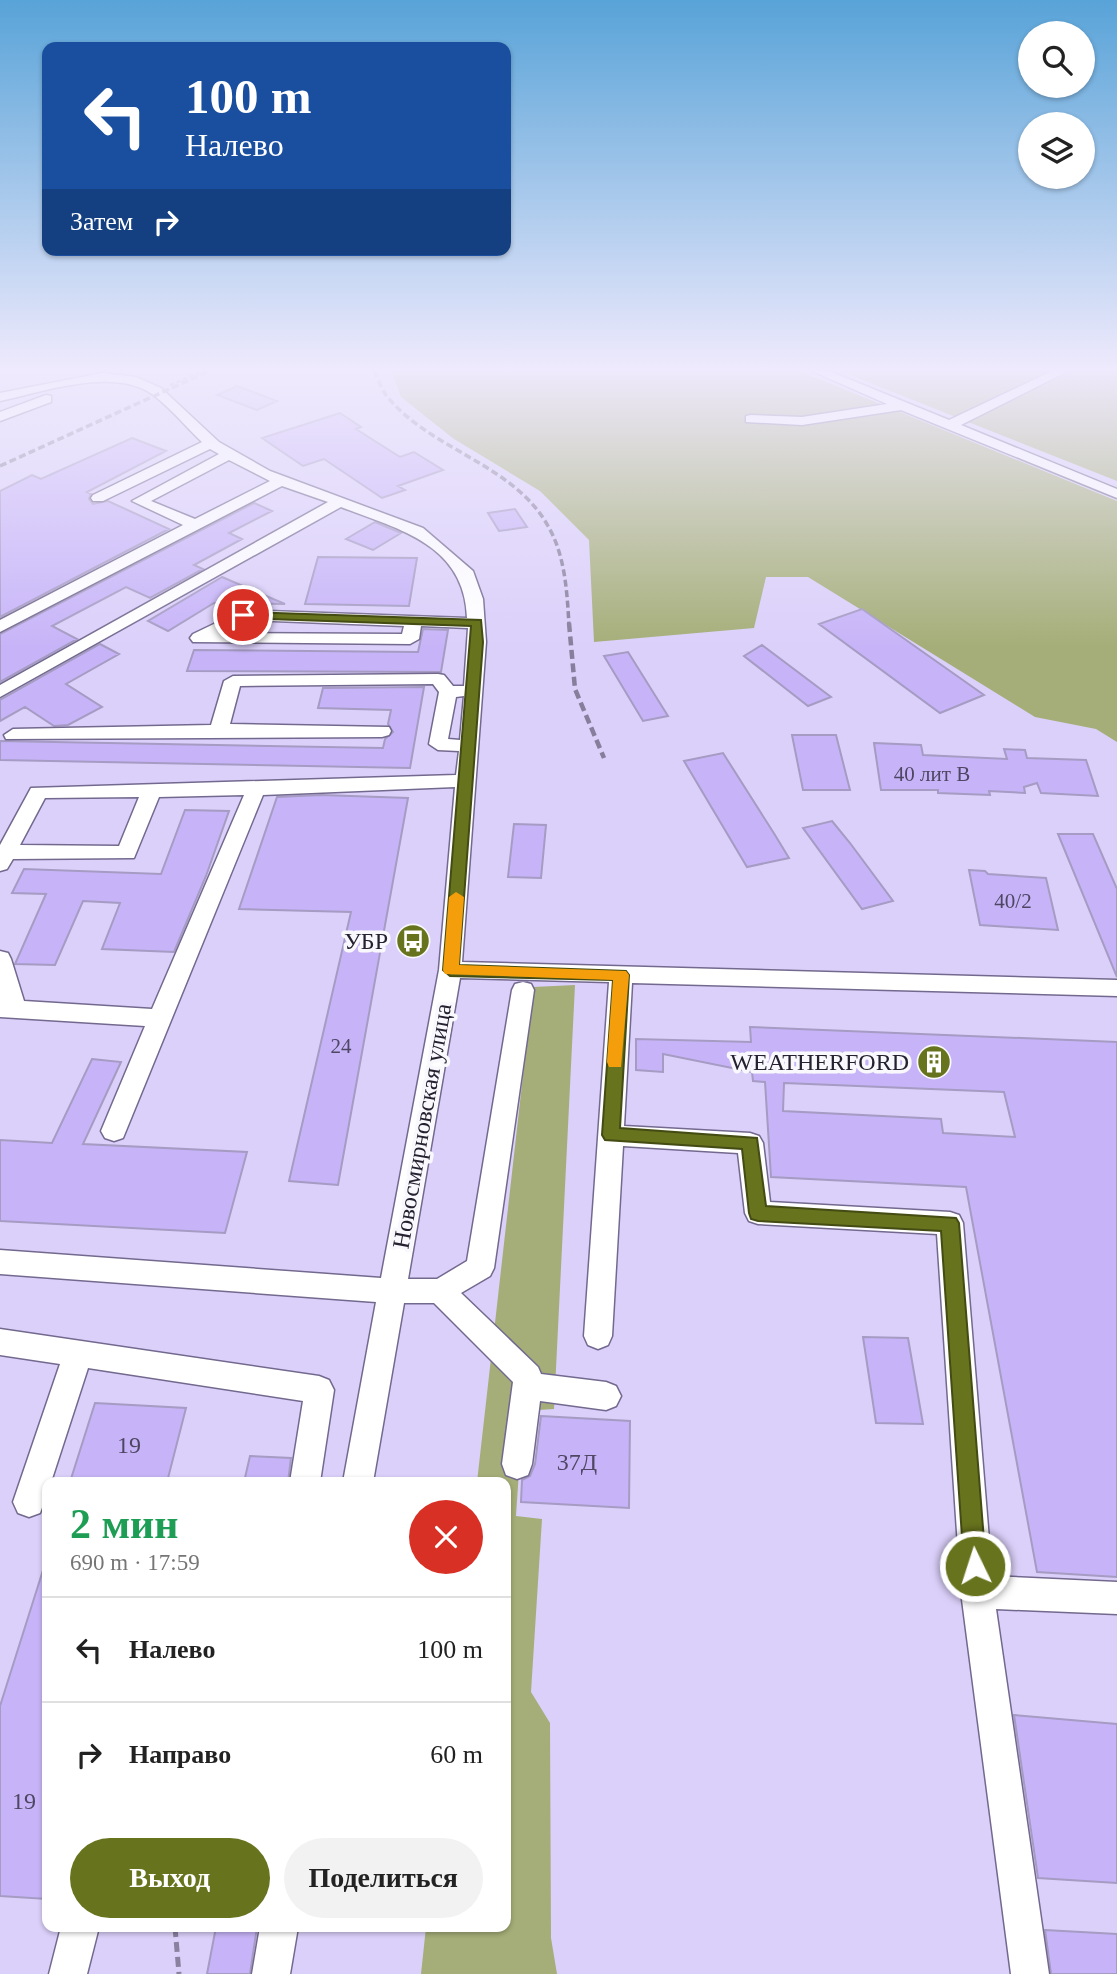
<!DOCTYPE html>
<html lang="ru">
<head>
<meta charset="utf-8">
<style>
  :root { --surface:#fff; --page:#f2f2f2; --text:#222; --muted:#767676; --line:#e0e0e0; --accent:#68731d }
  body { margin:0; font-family:Georgia,serif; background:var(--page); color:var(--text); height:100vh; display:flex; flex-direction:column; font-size:26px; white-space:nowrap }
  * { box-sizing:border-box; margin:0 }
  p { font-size:23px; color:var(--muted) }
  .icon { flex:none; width:38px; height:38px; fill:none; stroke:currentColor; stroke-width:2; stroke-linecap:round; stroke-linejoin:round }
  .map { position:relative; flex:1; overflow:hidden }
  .side { position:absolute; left:42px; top:1477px; width:469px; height:455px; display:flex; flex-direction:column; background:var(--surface); border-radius:14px; box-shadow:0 2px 5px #0004 }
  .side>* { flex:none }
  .hud { position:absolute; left:42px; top:42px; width:469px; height:214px; border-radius:14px; box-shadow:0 2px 5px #0004; background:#1a4fa0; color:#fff; overflow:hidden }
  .fabs { position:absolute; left:1018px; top:21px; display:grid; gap:14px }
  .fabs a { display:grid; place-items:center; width:77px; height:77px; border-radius:50%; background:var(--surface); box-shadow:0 2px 5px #0004; font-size:35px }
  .pin { position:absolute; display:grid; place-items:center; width:60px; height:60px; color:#fff; margin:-30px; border:4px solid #fff; border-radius:50%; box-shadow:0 2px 7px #0007 }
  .me { position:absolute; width:77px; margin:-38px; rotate:356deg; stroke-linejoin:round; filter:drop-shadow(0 0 5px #0008) }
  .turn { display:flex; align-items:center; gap:24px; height:147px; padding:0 28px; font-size:32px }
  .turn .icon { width:91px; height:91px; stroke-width:2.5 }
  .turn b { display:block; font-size:49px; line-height:60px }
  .then { display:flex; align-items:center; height:66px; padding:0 28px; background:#0003; gap:14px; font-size:26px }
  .round { display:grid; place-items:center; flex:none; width:74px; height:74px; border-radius:37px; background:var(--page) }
  .headline { display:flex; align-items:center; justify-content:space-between; height:119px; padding:0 28px }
  h1 { font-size:42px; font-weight:600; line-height:52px; color:#1e9e55 }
  .button { display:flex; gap:14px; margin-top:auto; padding:14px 28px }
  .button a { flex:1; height:80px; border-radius:42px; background:var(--accent); color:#fff; font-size:28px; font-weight:600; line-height:80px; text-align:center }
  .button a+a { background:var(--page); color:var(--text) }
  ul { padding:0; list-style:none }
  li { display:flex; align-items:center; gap:21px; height:105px; padding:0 28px; border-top:2px solid var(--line) }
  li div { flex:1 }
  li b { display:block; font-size:26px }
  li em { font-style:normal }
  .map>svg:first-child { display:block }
  .green { fill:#a5ae78 }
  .building { fill:#c7b4f8; stroke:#a59bc3; stroke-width:2; fill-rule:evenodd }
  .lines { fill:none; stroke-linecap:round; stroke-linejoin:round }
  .minor-casing { stroke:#73698e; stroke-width:3 }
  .path-far1 { stroke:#89819e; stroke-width:2.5; stroke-dasharray:4.5 2.5; stroke-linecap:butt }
  .path { stroke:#89819e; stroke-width:5; stroke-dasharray:10 5; stroke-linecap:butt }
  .minor { fill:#fff; fill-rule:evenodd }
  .rail-far1 { stroke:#867e9b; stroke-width:3.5; stroke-dasharray:7 3.5; stroke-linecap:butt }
  .rail { stroke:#867e9b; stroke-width:4.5; stroke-dasharray:9 4.5; stroke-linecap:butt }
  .route { fill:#68731d; stroke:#444b13; stroke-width:2 }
  .slow { fill:#f59e0b }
  .labels { text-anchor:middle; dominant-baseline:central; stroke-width:7; stroke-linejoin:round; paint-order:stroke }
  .number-label { font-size:21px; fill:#4e4662 }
  .poi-label { font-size:24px; fill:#252130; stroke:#f9f8fc; text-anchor:end }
  .street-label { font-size:24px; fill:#252130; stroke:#f9f8fc }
  .near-number-label { font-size:24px; fill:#4e4662 }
</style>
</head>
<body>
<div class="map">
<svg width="1117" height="1974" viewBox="0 0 1117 1974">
  <rect width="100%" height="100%" fill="#dbd0fa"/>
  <path class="green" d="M391 371H800L1117 501V742L1096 729 1035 717 808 577H766L754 628 594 642 589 540 540 491 454 439 401 397Z
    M840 371H1117V481Z
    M575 985 554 1409 523 1411 516 1516 542 1519 531 1692 550 1723 551 1938 557 1974H421L426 1927H506V1482H477L533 987Z"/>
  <path class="building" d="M237 386 277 401 257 410 217 395Z
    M340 413 361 427 356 429 400 457 414 452 443 470 398 486 405 490 382 498 324 459 303 466 262 438Z
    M132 438 166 451 87 492 91 494 89 499 93 504 108 501 169 529 0 617V491L32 475 41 479Z
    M254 503 272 511 229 533 242 539 194 565 203 569 150 598 126 587 52 626 77 639 0 682V634Z
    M515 509 527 527 499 531 488 513Z
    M375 522 401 533 373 550 346 539Z
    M318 557 417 558 409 606 305 604Z
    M222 577 285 604 214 603 168 631 148 621Z
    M862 609 984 695 940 713 819 624Z
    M423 629 448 630 441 672 187 671 194 650 418 652Z
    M100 644 119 654 66 684 102 707 68 725 54 726 25 707 0 721V700Z
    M762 645 831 697 808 706 744 656Z
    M628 652 668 716 643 721 604 656Z
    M424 687 410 768 0 760V741L383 748 385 739 393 732 388 724 391 710 318 708 323 688Z
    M792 735H836L850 790H803Z
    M874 743 921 745 923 755 1007 759 1004 749 1025 750 1027 758 1086 760 1098 796 1041 793 1037 783 1024 787 1025 793 989 791 990 795 938 793V790H881Z
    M723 753 775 835 789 858 747 867 684 761Z
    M322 795 408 798 338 1185 289 1181 351 912 239 909 277 797Z
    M185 810 229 811 206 876 174 952 102 949 120 903 83 901 55 965 15 964 46 894 12 893 24 869 161 874Z
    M832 821 850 843 893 901 862 909 803 828Z
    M514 824 546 825 541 878 508 877Z
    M1058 834H1093L1117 889V977Z
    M969 870 985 871 988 874 1046 878 1058 930 980 925Z
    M750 1027 1117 1042V1577L1037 1572 966 1187 771 1177 765 1082 753 1081 752 1072 663 1054V1072L636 1070V1039L751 1042ZM784 1083 1004 1092 1015 1137 943 1133 941 1119 783 1111Z
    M92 1059 121 1062 83 1144 247 1152 225 1233 0 1221V1140L52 1143Z
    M863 1337 908 1338 923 1424 876 1423Z
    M95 1403 186 1408 167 1482H70Z
    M541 1416 630 1421 629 1508 521 1502 522 1480 530 1476 535 1464Z
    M250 1456 291 1458 288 1482H244Z
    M44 1567H47V1899L0 1896V1706Z
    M1014 1715 1117 1724V1883L1038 1878Z
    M216 1927H257L250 1974H207Z
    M1045 1930 1117 1934V1974H1051Z"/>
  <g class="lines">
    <g class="minor-casing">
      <path id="minor" d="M812 371H829L949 420 1052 371H1068L961 425 1117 489V498L901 410 802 425 746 422V416L751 415 802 417 887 404Z
        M102 373 136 377 161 388 219 442 270 471 423 528 473 571 483 599 486 642 462 962 1117 980V996L632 983 624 1126 750 1133 759 1136 763 1143 770 1202 950 1212 959 1215 963 1223 992 1576 1117 1582V1614L996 1609 1049 1974H1011L961 1592 937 1234 758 1224 749 1221 745 1213 738 1153 623 1146 612 1336 608 1345 598 1349 588 1345 584 1336 609 982 460 978 408 1279H437L467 1261 512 990 515 984 523 982 531 984 534 990 494 1268 490 1276 461 1293 538 1367 541 1374 606 1382 616 1386 621 1396 616 1406 606 1410 540 1401 532 1464 528 1475 517 1479 506 1475 502 1464 513 1382 434 1303H404L373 1482H343L376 1302 0 1274V1250L381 1278 439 970 455 787 263 795 123 1138 114 1141 105 1138 101 1131 145 1026 0 1017V951L8 953 11 959 24 1001 152 1009 244 795 159 797 134 858 13 859 7 869 0 871V845L31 788 456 775 459 751 438 750 429 744 439 692 433 684 240 686 230 724 389 727 391 731 389 735 382 737 6 739 4 735 13 729 211 725 224 681 233 676 438 674 444 675 453 686H464L468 628 421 626 419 639 410 644 193 642 190 638 193 634 243 610 467 618C465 544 398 529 341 507L0 697V685L328 502 282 486 0 632V620L183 525 132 501 219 454 210 449 103 501H93L91 498 93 495 202 442C186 427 170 407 152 394 113 367 43 392 0 401V393ZM229 460 270 481 195 519 151 501ZM246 620 404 626 402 634 222 633ZM464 696 460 740 448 739 456 697ZM139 797 119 846 20 845 45 798Z
        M46 395 51 396V402L0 421V412Z
        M0 1329 319 1376 329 1380 334 1390 320 1482H290L303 1401 88 1368 51 1482H47V1494L40 1513 29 1517 18 1513 13 1502 60 1364 0 1355Z
        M61 1927H99L87 1974H49Z
        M260 1927H298L290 1974H252Z"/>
    </g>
    <path class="path-far1" d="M170 385 204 371"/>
    <path class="path" d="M175 1927 179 1974"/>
    <use href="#minor" class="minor"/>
    <path class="rail-far1" d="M374 371C378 379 381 388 386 395 429 450 513 463 548 526 565 555 567 591 569 625
      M0 466 209 371"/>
    <path class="rail" d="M569 623 575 689 604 758"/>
  </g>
  <linearGradient id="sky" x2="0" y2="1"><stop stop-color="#58a3d8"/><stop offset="0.57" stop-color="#efeafd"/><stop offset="1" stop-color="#efeafd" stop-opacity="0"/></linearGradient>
  <rect width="1117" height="647" fill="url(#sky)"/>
  <path class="route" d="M243 612 481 620 483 642 459 965 626 971 629 975 620 1128 757 1138 766 1206 956 1218 959 1223 986 1566 983 1574 975 1577 967 1574 964 1566 941 1231 758 1221 751 1219 749 1213 742 1149 605 1140 602 1135 613 980 450 976 443 970 471 626 239 618V613Z"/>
  <path class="slow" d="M456 892 464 897 459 965 626 971 629 975 621 1067H609L607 1062 613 980 445 974 443 970 449 897Z"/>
  <defs>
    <g id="bus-disc" transform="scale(1.75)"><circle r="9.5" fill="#68731d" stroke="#f9f8fc"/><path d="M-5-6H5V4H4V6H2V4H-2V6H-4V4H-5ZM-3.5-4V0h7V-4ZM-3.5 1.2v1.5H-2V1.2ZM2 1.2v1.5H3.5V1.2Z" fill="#fff"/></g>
    <g id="building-disc" transform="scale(1.75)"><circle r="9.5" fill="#68731d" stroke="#f9f8fc"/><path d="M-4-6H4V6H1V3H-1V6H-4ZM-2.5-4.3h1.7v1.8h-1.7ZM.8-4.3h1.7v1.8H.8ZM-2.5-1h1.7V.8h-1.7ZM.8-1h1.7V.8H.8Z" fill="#fff"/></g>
  </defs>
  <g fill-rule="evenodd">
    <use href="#bus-disc" x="413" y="941"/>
    <use href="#building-disc" x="934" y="1062"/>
  </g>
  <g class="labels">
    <g class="number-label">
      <text x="932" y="774">40 лит В</text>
      <text x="1013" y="901">40/2</text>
      <text x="341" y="1046">24</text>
    </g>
    <g class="poi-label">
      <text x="388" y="941">УБР</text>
      <text x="909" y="1062">WEATHERFORD</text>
    </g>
    <g class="street-label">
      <text transform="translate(422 1126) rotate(-80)">Новосмирновская улица</text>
    </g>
    <g class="near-number-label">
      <text x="129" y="1445">19</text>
      <text x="577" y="1462">37Д</text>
      <text x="24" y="1801">19</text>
    </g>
  </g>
</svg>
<div class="fabs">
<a><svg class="icon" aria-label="search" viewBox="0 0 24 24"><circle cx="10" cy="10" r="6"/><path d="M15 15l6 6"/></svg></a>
<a><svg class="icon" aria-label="layers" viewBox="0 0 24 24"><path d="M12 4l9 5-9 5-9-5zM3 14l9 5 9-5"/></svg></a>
</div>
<div class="pin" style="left:243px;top:615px;background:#d93025"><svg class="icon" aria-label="arrive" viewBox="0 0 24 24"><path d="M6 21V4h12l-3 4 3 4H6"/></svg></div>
<svg class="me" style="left:975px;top:1566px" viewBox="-20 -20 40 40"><circle r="17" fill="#68731d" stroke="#fff" stroke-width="3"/><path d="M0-11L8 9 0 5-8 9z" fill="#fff"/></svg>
<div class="hud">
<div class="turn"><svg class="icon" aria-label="left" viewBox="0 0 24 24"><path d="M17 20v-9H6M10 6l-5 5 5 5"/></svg><div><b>100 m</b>Налево</div></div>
<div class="then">Затем<svg class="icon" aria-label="right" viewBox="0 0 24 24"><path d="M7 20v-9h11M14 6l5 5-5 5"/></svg></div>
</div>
<section class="side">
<div class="headline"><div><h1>2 мин</h1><p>690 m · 17:59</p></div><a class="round" style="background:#d93025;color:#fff"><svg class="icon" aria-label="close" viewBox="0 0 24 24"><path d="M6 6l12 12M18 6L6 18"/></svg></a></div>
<ul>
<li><svg class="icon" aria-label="left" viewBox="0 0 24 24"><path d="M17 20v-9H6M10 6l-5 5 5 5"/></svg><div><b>Налево</b></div><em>100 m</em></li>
<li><svg class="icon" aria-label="right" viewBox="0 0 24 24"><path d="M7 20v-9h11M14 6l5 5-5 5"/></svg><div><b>Направо</b></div><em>60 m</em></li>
</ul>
<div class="button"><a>Выход</a><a>Поделиться</a></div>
</section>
</div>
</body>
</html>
